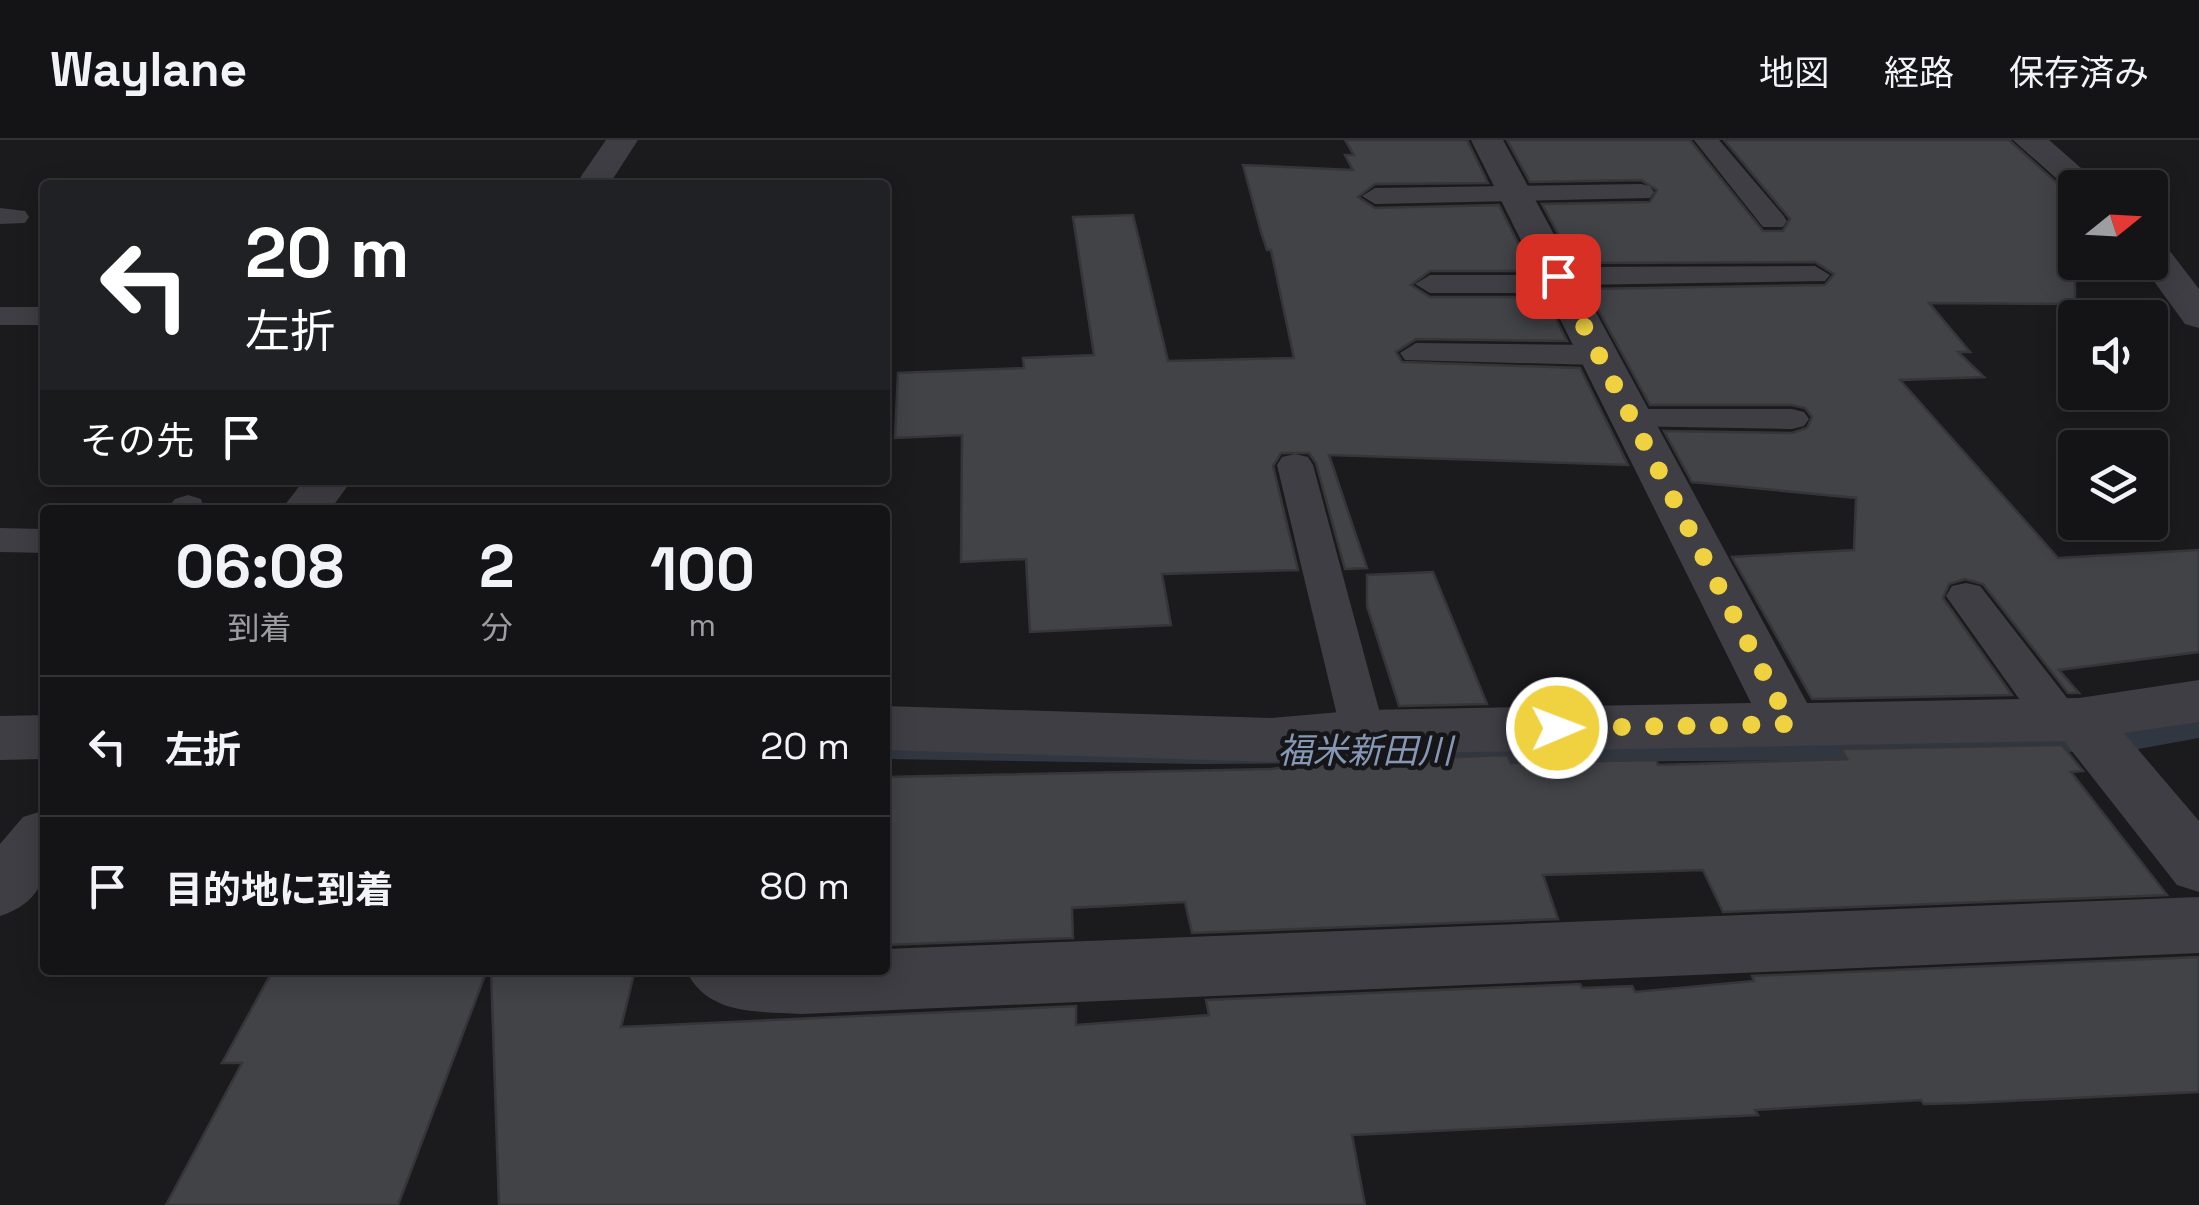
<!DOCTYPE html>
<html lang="ja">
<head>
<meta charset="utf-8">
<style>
  :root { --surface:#141416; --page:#1d1d1f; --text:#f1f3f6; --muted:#9d9ea1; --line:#333335 }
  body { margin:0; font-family:"Space Grotesk","Noto Sans JP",sans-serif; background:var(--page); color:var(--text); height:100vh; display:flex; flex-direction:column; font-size:38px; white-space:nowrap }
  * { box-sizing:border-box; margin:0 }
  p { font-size:32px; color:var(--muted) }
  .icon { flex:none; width:55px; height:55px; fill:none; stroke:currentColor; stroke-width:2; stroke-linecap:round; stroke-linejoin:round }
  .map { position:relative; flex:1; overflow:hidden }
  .sheet { position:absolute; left:40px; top:365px; width:850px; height:470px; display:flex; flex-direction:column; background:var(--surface); border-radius:10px; box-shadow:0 5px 25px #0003,0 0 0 2px var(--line) }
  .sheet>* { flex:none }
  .hud { position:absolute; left:40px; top:40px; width:850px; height:305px; border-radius:10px; box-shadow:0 5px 25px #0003,0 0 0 2px var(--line); background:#202124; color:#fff; overflow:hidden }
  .needle { width:65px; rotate:72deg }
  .fabs { position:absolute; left:2058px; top:30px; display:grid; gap:20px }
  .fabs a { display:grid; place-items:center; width:110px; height:110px; border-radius:10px; background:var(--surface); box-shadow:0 5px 25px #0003,0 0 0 2px var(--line); font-size:50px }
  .pin { position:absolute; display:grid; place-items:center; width:85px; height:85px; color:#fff; margin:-42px; border-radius:20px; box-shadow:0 5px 15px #0006 }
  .me { position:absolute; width:110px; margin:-55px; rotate:89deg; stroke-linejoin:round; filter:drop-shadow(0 0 8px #0008) }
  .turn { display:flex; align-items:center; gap:35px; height:210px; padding:0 40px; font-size:45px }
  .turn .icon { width:130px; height:130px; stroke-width:2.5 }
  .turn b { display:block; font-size:70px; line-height:85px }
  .then { display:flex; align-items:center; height:95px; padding:0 40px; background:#0003; gap:20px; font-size:38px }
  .eta { display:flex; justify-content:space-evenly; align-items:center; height:170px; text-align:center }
  .eta b { font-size:60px; font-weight:600; line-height:70px }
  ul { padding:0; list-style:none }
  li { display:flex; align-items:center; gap:30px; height:140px; padding:0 40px; border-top:2px solid var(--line) }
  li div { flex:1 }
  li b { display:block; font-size:38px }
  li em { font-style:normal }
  header { display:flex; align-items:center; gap:60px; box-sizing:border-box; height:140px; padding:0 50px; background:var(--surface); border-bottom:2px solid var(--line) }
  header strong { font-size:48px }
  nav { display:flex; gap:55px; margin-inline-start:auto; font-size:35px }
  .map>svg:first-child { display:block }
  .water { fill:#303741 }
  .building { fill:#424347; stroke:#363539; stroke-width:2.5 }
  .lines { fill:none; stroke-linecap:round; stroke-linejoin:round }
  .service { fill:#3e3e44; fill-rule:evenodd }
  .minor { fill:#3e3e44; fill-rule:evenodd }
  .route { stroke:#f0d240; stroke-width:18; stroke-dasharray:0 32.4 }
  .labels { text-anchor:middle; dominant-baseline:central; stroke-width:9; stroke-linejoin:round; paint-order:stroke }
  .water-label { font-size:35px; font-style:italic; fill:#8698b6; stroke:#161618 }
</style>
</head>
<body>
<header>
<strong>Waylane</strong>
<nav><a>地図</a><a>経路</a><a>保存済み</a></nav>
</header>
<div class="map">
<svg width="2199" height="1065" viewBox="0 0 2199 1065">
  <rect width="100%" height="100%" fill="#1b1b1d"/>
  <path class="water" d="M2199 575V598L2138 609 1881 620 1204 624 885 619V594Z"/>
  <path class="building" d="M1345 0H1467L1488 43 1375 44 1358 57 1375 68 1499 65 1532 131H1430L1411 145 1430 157H1545L1567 201 1416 199 1396 212 1402 222 1580 228 1628 325 1329 315 1367 428 1345 429 1316 323 1309 313H1281L1273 326 1298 430 1162 434 1171 485 1030 492 1026 419 961 422 962 295 895 298 898 233 1024 228 1023 218 1094 215 1073 77 1133 75 1168 221 1294 218 1271 110H1267L1261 92 1243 25 1353 30 1345 15H1354Z
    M1507 0H1690L1763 91H1783L1790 79 1724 0H2009L2075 59V164L1929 163 1970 212H1958L1984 237 1900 240 2058 418 2199 410V512L2059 530 2079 553H2068L1983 444 1965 439 1949 444 1943 458 2012 555 1812 559 1732 417 1854 410 1856 358 1692 342 1664 291 1792 293 1807 288 1812 277 1805 268 1792 265H1650L1587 149 1825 145 1834 134 1815 122 1574 123 1542 64 1650 62 1657 50 1641 40 1530 42Z
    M1433 432 1487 564 1399 566 1367 466V435Z
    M2062 605 2083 631 2071 632 2167 755 1723 772 1703 730 1543 735 1558 779 1192 793 1185 762 1072 768 1073 798 885 805V637L1272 629 1304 623 1508 615 1511 623 1656 620 1658 625 1847 619 1841 609Z
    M2199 817V952L1966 963 1924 964 1921 960 1755 970 1758 975 1352 995 1365 1065H499L491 830H635L621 887 1076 866V885L1209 875 1206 860 1580 844 1582 848 1632 846 1635 852 1754 841 1752 836Z
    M273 830H487L398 1065H166L242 923H222Z"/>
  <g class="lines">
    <path class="service" d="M1694 0H1719L1783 75 1787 81 1783 87H1763Z
      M1641 44 1650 46 1654 52 1650 58 1375 64 1362 56 1375 48Z
      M0 68 25 71 29 77 25 83 0 84Z
      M1815 126 1830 135 1825 141 1575 145 1561 153H1430L1415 144 1430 135H1544L1558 127Z
      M0 167H45V185H0Z
      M1416 203 1598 205 1614 215 1598 225 1405 220 1400 213Z
      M1632 269H1792L1804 272 1809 279 1804 286 1792 289 1620 286 1615 279 1620 272Z
      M1295 314 1308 317 1313 325 1385 592 1379 604 1363 609 1347 604 1341 592 1277 325 1282 317Z
      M188 355 201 359 204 370H166L175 359Z
      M0 388 45 389V413L0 412Z
      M1966 443 1980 446 2074 567 2080 579 2074 591 2058 595 2042 591 1946 456 1952 446Z"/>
    <path class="minor" d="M606 0H638L609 45H575Z
      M1471 0H1503L1807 563 2079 558 2199 540V582L2124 593 2199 681V752L2177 745 2064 601 1363 614 1271 622 885 610V566L1271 578 1363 570 1751 563Z
      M2013 0H2049L2104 48H2075V55Z
      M2150 99 2163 102 2199 149V188L2185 184 2140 122H2150Z
      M304 340H352L330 370H281Z
      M45 575V619L0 620V576Z
      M45 670C45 719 56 757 0 776V704L23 677Z
      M2199 757V813L802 874C758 871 707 876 686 830H885V809Z"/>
  </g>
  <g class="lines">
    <path class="route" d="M1557 588 1790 584 1558 136"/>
  </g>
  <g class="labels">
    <g class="water-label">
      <text x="1365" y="611">福米新田川</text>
    </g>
  </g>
</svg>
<div class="fabs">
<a><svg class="needle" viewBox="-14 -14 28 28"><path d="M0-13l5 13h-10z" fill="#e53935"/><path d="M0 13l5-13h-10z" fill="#9d9ea1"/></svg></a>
<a><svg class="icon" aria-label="sound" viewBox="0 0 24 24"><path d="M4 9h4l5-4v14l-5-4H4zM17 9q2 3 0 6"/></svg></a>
<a><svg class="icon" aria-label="layers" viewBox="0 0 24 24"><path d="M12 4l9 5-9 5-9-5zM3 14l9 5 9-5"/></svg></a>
</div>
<div class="pin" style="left:1558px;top:136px;background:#d93025"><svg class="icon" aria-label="arrive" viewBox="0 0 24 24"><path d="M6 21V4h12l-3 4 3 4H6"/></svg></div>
<svg class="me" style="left:1557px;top:588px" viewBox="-20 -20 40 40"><circle r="17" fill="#f0d240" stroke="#fff" stroke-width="3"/><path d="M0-11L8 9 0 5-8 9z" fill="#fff"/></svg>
<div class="hud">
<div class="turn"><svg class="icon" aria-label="left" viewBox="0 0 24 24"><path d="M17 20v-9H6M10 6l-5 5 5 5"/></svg><div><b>20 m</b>左折</div></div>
<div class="then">その先<svg class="icon" aria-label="arrive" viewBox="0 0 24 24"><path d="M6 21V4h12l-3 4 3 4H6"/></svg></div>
</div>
<section class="sheet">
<div class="eta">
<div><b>06:08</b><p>到着</p></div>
<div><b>2</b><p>分</p></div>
<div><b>100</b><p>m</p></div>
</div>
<ul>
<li><svg class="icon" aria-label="left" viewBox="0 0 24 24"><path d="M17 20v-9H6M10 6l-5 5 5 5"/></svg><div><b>左折</b></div><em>20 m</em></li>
<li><svg class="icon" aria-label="arrive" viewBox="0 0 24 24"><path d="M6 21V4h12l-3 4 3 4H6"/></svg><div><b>目的地に到着</b></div><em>80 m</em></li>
</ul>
</section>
</div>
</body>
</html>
